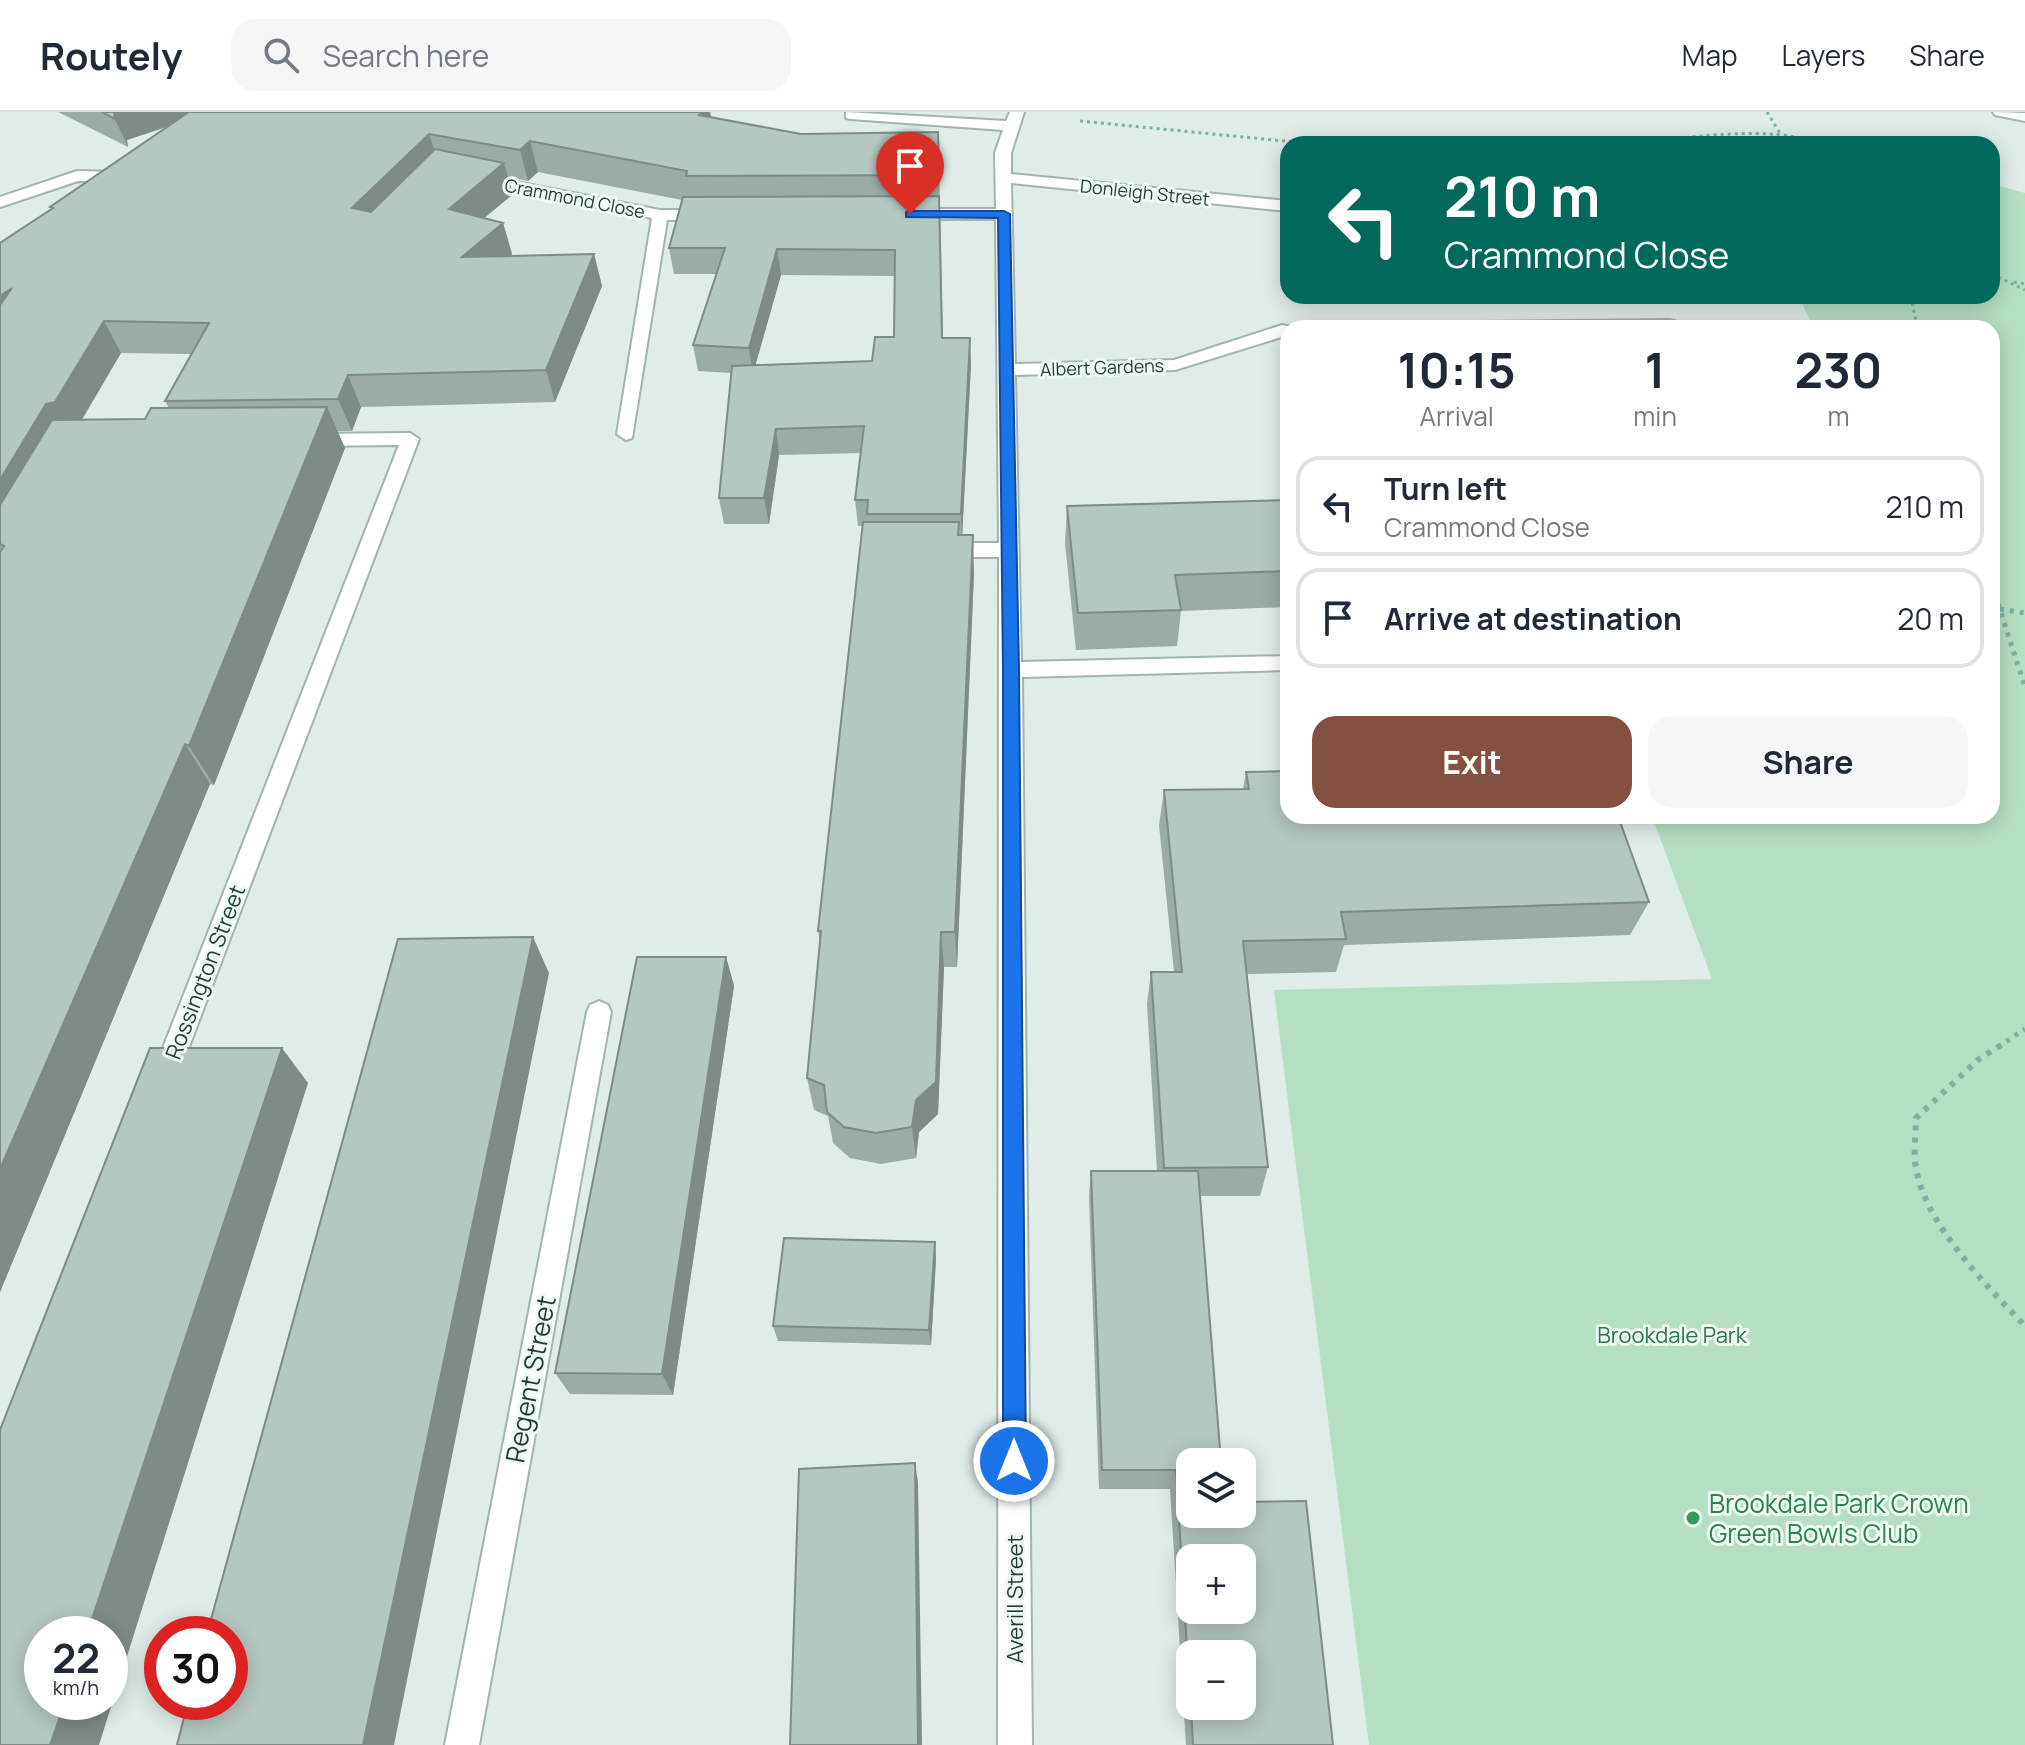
<!DOCTYPE html>
<html lang="en">
<head>
<meta charset="utf-8">
<style>
  :root { --surface:#fff; --page:#f6f6f7; --text:#1f2937; --muted:#747a83; --line:#e0e1e3; --accent:#845040 }
  body { margin:0; font-family:Manrope,sans-serif; background:var(--page); color:var(--text); height:100vh; display:flex; flex-direction:column; font-size:30px; white-space:nowrap }
  * { box-sizing:border-box; margin:0 }
  p { font-size:26px; color:var(--muted) }
  .icon { flex:none; width:44px; height:44px; fill:none; stroke:currentColor; stroke-width:2; stroke-linecap:round; stroke-linejoin:round }
  .map { position:relative; flex:1; overflow:hidden }
  .drawer { position:absolute; left:1280px; top:208px; width:720px; height:504px; display:flex; flex-direction:column; background:var(--surface); border-radius:24px; box-shadow:0 4px 20px #0003 }
  .drawer>* { flex:none }
  .guide { position:absolute; left:1280px; top:24px; width:720px; height:168px; border-radius:24px; box-shadow:0 4px 20px #0003; background:#00695c; color:#fff; overflow:hidden }
  .controls { position:absolute; left:1176px; top:1336px; display:grid; gap:16px }
  .controls a { display:grid; place-items:center; width:80px; height:80px; border-radius:16px; background:var(--surface); box-shadow:0 4px 20px #0003; font-size:40px }
  .speed { position:absolute; left:24px; top:1504px; display:flex; gap:16px; font-size:40px; font-weight:700; text-align:center }
  .speed>* { display:grid; place-content:center; width:104px; height:104px; border-radius:50%; background:var(--surface); box-shadow:0 4px 20px #0003; line-height:1 }
  .speed small { font-size:20px; font-weight:400 }
  .speed .limit { border:12px solid #d22; background:#fff; color:#111 }
  .pin { position:absolute; display:grid; place-items:center; width:68px; height:68px; color:#fff; margin:-82px -34px; border-radius:50% 50% 50% 0; rotate:-45deg; box-shadow:0 0 8px #0007 }
  .pin .icon { rotate:45deg }
  .me { position:absolute; width:88px; margin:-44px; rotate:0deg; stroke-linejoin:round; filter:drop-shadow(0 0 6px #0008) }
  .turn { display:flex; align-items:center; gap:28px; height:168px; padding:0 32px; font-size:36px }
  .turn .icon { width:104px; height:104px; stroke-width:2.5 }
  .turn b { display:block; font-size:56px; line-height:68px }
  .eta { display:flex; justify-content:space-evenly; align-items:center; height:136px; text-align:center }
  .eta b { font-size:48px; font-weight:700; line-height:56px }
  .button { display:flex; gap:16px; margin-top:auto; padding:16px 32px }
  .button a { flex:1; height:92px; border-radius:24px; background:var(--accent); color:#fff; font-size:32px; font-weight:700; line-height:92px; text-align:center }
  .button a+a { background:var(--page); color:var(--text) }
  ul { padding:0; list-style:none }
  li { display:flex; align-items:center; gap:24px; height:100px; margin:0 16px 12px; padding:0 16px; border:4px solid var(--line); border-radius:24px }
  li div { flex:1 }
  li b { display:block; font-size:30px }
  li em { font-style:normal }
  header { display:flex; align-items:center; gap:48px; box-sizing:border-box; height:112px; padding:0 40px; background:var(--surface); border-bottom:2px solid var(--line) }
  header strong { font-size:38px }
  nav { display:flex; gap:44px; margin-inline-start:auto; font-size:28px }
  .search { width:560px; height:72px; background:var(--page); display:flex; align-items:center; gap:20px; box-sizing:border-box; padding:0 28px; border-radius:24px; color:var(--muted); font-size:30px }
  .map>svg:first-child { display:block }
  .green { fill:#b5dfc3 }
  .lines { fill:none; stroke-linecap:round; stroke-linejoin:round }
  .minor-casing { stroke:#a1b4af; stroke-width:4 }
  .path-far2 { stroke:#7cb2a4; stroke-width:3; stroke-dasharray:3 4; stroke-linecap:butt }
  .path-far1 { stroke:#7cb2a4; stroke-width:5; stroke-dasharray:4 6; stroke-linecap:butt }
  .path { stroke:#7cb2a4; stroke-width:6; stroke-dasharray:5 7; stroke-linecap:butt }
  .minor { fill:#fff; fill-rule:evenodd }
  .wall { fill:#9baba5; fill-rule:evenodd }
  .shaded-wall { fill:#7e8b86 }
  .building { fill:#b4c7c0; stroke:#7e8b86; stroke-width:2; fill-rule:evenodd }
  .route { fill:#1a73e8; stroke:#114b97; stroke-width:2 }
  .leisure-dot { fill:#2e9e5b; stroke:#f0f8f4; stroke-width:3 }
  .labels { text-anchor:middle; dominant-baseline:central; stroke-width:6; stroke-linejoin:round; paint-order:stroke }
  .far-street-label { font-size:18px; fill:#1e3d37; stroke:#f0f8f4 }
  .street-label { font-size:22px; fill:#1e3d37; stroke:#f0f8f4 }
  .park-label { font-size:22px; fill:#257849; stroke:#f0f8f4 }
  .near-street-label { font-size:26px; fill:#1e3d37; stroke:#f0f8f4 }
  .near-leisure-label { font-size:26px; fill:#27864d; stroke:#f0f8f4; text-anchor:start }
</style>
</head>
<body>
<header>
<strong>Routely</strong>
<div class="search"><svg class="icon" aria-label="search" viewBox="0 0 24 24"><circle cx="10" cy="10" r="6"/><path d="M15 15l6 6"/></svg>Search here</div>
<nav><a>Map</a><a>Layers</a><a>Share</a></nav>
</header>
<div class="map">
<svg width="2025" height="1633" viewBox="0 0 2025 1633">
  <rect width="100%" height="100%" fill="#dfece7"/>
  <path class="green" d="M1992 72 2025 81V1633H1369L1274 878 1712 867 1652 704H1992V216H1813L1799 184H1992Z"/>
  <g class="lines">
    <g class="minor-casing">
      <path id="minor" d="M846 0 1006 9 1010 0H1024L1011 41V62L1288 89V99L1011 71 1015 252 1174 248 1282 213 1296 216H1288V223L1175 258 1015 263 1021 550 1288 544V558L1022 565 1032 1633H998L999 445H940L930 438 940 431H999L996 107H910L902 102 910 97H996L995 41 1003 18 851 7 846 6Z
        M1993 0 2025 1V9L1995 3Z
        M1607 27 1614 32H1593L1595 29Z
        M77 59 118 60 126 65 118 70 78 69 0 95V85Z
        M481 63 660 98H709L717 103 709 108H667L632 326 626 328 617 322 652 106 476 71V65Z
        M1669 208 1675 209V216H1369L1378 211Z
        M410 321 419 327 178 964 174 972 165 975 156 972 152 964 399 333 309 334 300 328 309 322Z
        M599 889 608 893 611 900 479 1633H445L587 900 590 893Z"/>
    </g>
    <path class="path-far2" d="M1767 0 1781 23
      M1080 9 1315 32
      M1644 29C1695 26 1772 12 1819 32
      M1992 162 2025 178
      M2014 170 2025 172
      M1911 184 1917 216"/>
    <path class="path-far1" d="M1992 473 2025 575
      M2000 497 2025 501
      M1998 935 2025 917"/>
    <path class="path" d="M2001 933 1979 947 1916 1006C1916 1022 1913 1040 1916 1056 1925 1112 1987 1174 2025 1214"/>
    <use href="#minor" class="minor"/>
  </g>
  <path class="wall" d="M58 0H710L711 5 939 51 943 226 971 252 962 423 974 461 957 855H944L938 1002 919 1020 916 1046 881 1052 850 1046 833 1031 828 1004 814 998 807 966 820 831 818 819 863 414H858L855 388 861 341 779 343 769 412H724L719 386 731 261 698 259 693 233 716 162H674L669 136 682 88 538 60 528 69 508 65 513 82 484 106 503 111 512 142 510 144 594 142 602 174 555 290 361 295 352 319H337L345 336 214 673 210 672 0 1180V131L51 97 50 95 167 15 127 28 128 35ZM781 163 895 164 894 225 872 249 755 253ZM121 241 191 242 165 289 169 296 145 307 82 308Z
    M1288 388V495L1181 499 1177 534 1076 538 1065 431 1067 394Z
    M1246 660 1288 704 1649 790 1630 823 1344 833 1336 860 1247 862 1268 1055 1260 1084H1200L1190 1350 1333 1633H1186L1170 1377H1099L1089 1084 1091 1059H1157L1147 892 1151 860H1174L1159 713 1164 678 1243 677Z
    M726 845 734 874 673 1283 570 1282 555 1261Z
    M935 1130 936 1147 931 1233 778 1229 773 1214Z"/>
  <path class="shaded-wall" d="M114 0H197L183 9 127 28 128 35 115 7Z
    M702 0H710L714 24 699 3Z
    M429 22 439 53 364 128 352 96Z
    M530 29 538 60 528 69 520 38Z
    M504 51 513 82 458 128 449 97Z
    M503 111 512 142 472 177 462 145Z
    M777 137 781 163 753 262 749 236Z
    M594 142 602 174 555 290 546 258Z
    M12 176 0 229V184Z
    M104 209 121 241 73 322 0 432V368L46 292Z
    M970 226 971 252 962 428 961 402Z
    M348 263 361 295 352 319 338 287Z
    M327 295 345 336 214 673 189 634Z
    M776 317 779 343 769 412 764 386Z
    M973 423 974 461 957 855 955 820Z
    M185 632 210 672 0 1180V1057Z
    M941 820 944 855 938 1002 919 1020 916 1046 912 1015Z
    M533 825 549 861 394 1633H363Z
    M726 845 734 874 673 1283 662 1262Z
    M282 936 308 971 99 1633H50L65 1590H110V1522H87Z
    M935 1130 936 1147 931 1233 929 1218Z
    M915 1351 918 1370 922 1633H918Z"/>
  <path class="building" d="M102 0H114L115 7Z
    M189 0H702L699 3 801 22 938 20 939 63 686 64 687 59 530 29 520 38 429 22 352 96 371 100 435 37 504 51 449 97 503 111 462 145 594 142 546 258 348 263 338 287 165 289 209 211 104 209 55 290 46 292 0 368V193L12 176 0 184V131L53 96 50 95Z
    M939 84 942 226H970L961 402H867L868 388H855L864 314 776 317 764 386H719L732 254 872 249 875 225H894L895 138 777 137 749 236 693 233 725 136H669L683 85Z
    M327 295 189 634 185 632 0 1057V440L4 434 0 432V393L52 308 145 307 151 296Z
    M1288 388V459L1175 463 1181 498 1078 501 1067 394Z
    M863 410H959L958 423H973L955 820H941L936 970 916 988 912 1015 876 1021 844 1015 827 1000 824 973 807 966 821 819H818Z
    M1288 659V704H1618L1649 790 1341 800 1346 827 1243 829 1268 1055 1164 1056 1151 860H1182L1164 678 1249 677 1246 660Z
    M533 825 363 1633H177L188 1590H230V1522H207L398 827Z
    M637 845H726L662 1262 555 1261Z
    M150 936H282L87 1522H42V1590H65L50 1633H0V1318Z
    M1091 1059H1198L1221 1350H1190V1402H1242V1390L1306 1389 1333 1633H1193L1191 1594H1242V1542H1190V1585L1176 1358H1102ZM1190 1446H1242V1498H1190Z
    M784 1126 935 1130 929 1218 773 1214Z
    M915 1351 918 1633H790L799 1357Z"/>
  <path class="route" d="M910 99H1004L1010 102 1019 558 1026 1349 1022 1357 1014 1360 1006 1357 1003 1349V558L998 106 906 105V100Z"/>
  <circle class="leisure-dot" cx="1693" cy="1406" r="8"/>
  <g class="labels">
    <g class="far-street-label">
      <text transform="translate(1145 80) rotate(6)">Donleigh Street</text>
      <text transform="translate(575 86) rotate(11)">Crammond Close</text>
      <text transform="translate(1102 255) rotate(-2)">Albert Gardens</text>
    </g>
    <g class="street-label">
      <text transform="translate(205 860) rotate(-69)">Rossington Street</text>
      <text transform="translate(1015 1487) rotate(-90)">Averill Street</text>
    </g>
    <g class="park-label">
      <text x="1672" y="1223">Brookdale Park</text>
    </g>
    <g class="near-street-label">
      <text transform="translate(530 1267) rotate(-79)">Regent Street</text>
    </g>
    <g class="near-leisure-label">
      <text x="1709" y="1391">Brookdale Park Crown<tspan x="1709" dy="30">Green Bowls Club</tspan></text>
    </g>
  </g>
</svg>
<div class="controls">
<a><svg class="icon" aria-label="layers" viewBox="0 0 24 24"><path d="M12 4l9 5-9 5-9-5zM3 14l9 5 9-5"/></svg></a>
<a>+</a>
<a>−</a>
</div>
<div class="speed"><div>22<small>km/h</small></div><div class="limit">30</div></div>
<div class="pin" style="left:910px;top:102px;background:#d93025"><svg class="icon" aria-label="arrive" viewBox="0 0 24 24"><path d="M6 21V4h12l-3 4 3 4H6"/></svg></div>
<svg class="me" style="left:1014px;top:1349px" viewBox="-20 -20 40 40"><circle r="17" fill="#1a73e8" stroke="#fff" stroke-width="3"/><path d="M0-11L8 9 0 5-8 9z" fill="#fff"/></svg>
<div class="guide">
<div class="turn"><svg class="icon" aria-label="left" viewBox="0 0 24 24"><path d="M17 20v-9H6M10 6l-5 5 5 5"/></svg><div><b>210 m</b>Crammond Close</div></div>
</div>
<section class="drawer">
<div class="eta">
<div><b>10:15</b><p>Arrival</p></div>
<div><b>1</b><p>min</p></div>
<div><b>230</b><p>m</p></div>
</div>
<ul>
<li><svg class="icon" aria-label="left" viewBox="0 0 24 24"><path d="M17 20v-9H6M10 6l-5 5 5 5"/></svg><div><b>Turn left</b><p>Crammond Close</p></div><em>210 m</em></li>
<li><svg class="icon" aria-label="arrive" viewBox="0 0 24 24"><path d="M6 21V4h12l-3 4 3 4H6"/></svg><div><b>Arrive at destination</b></div><em>20 m</em></li>
</ul>
<div class="button"><a>Exit</a><a>Share</a></div>
</section>
</div>
</body>
</html>
